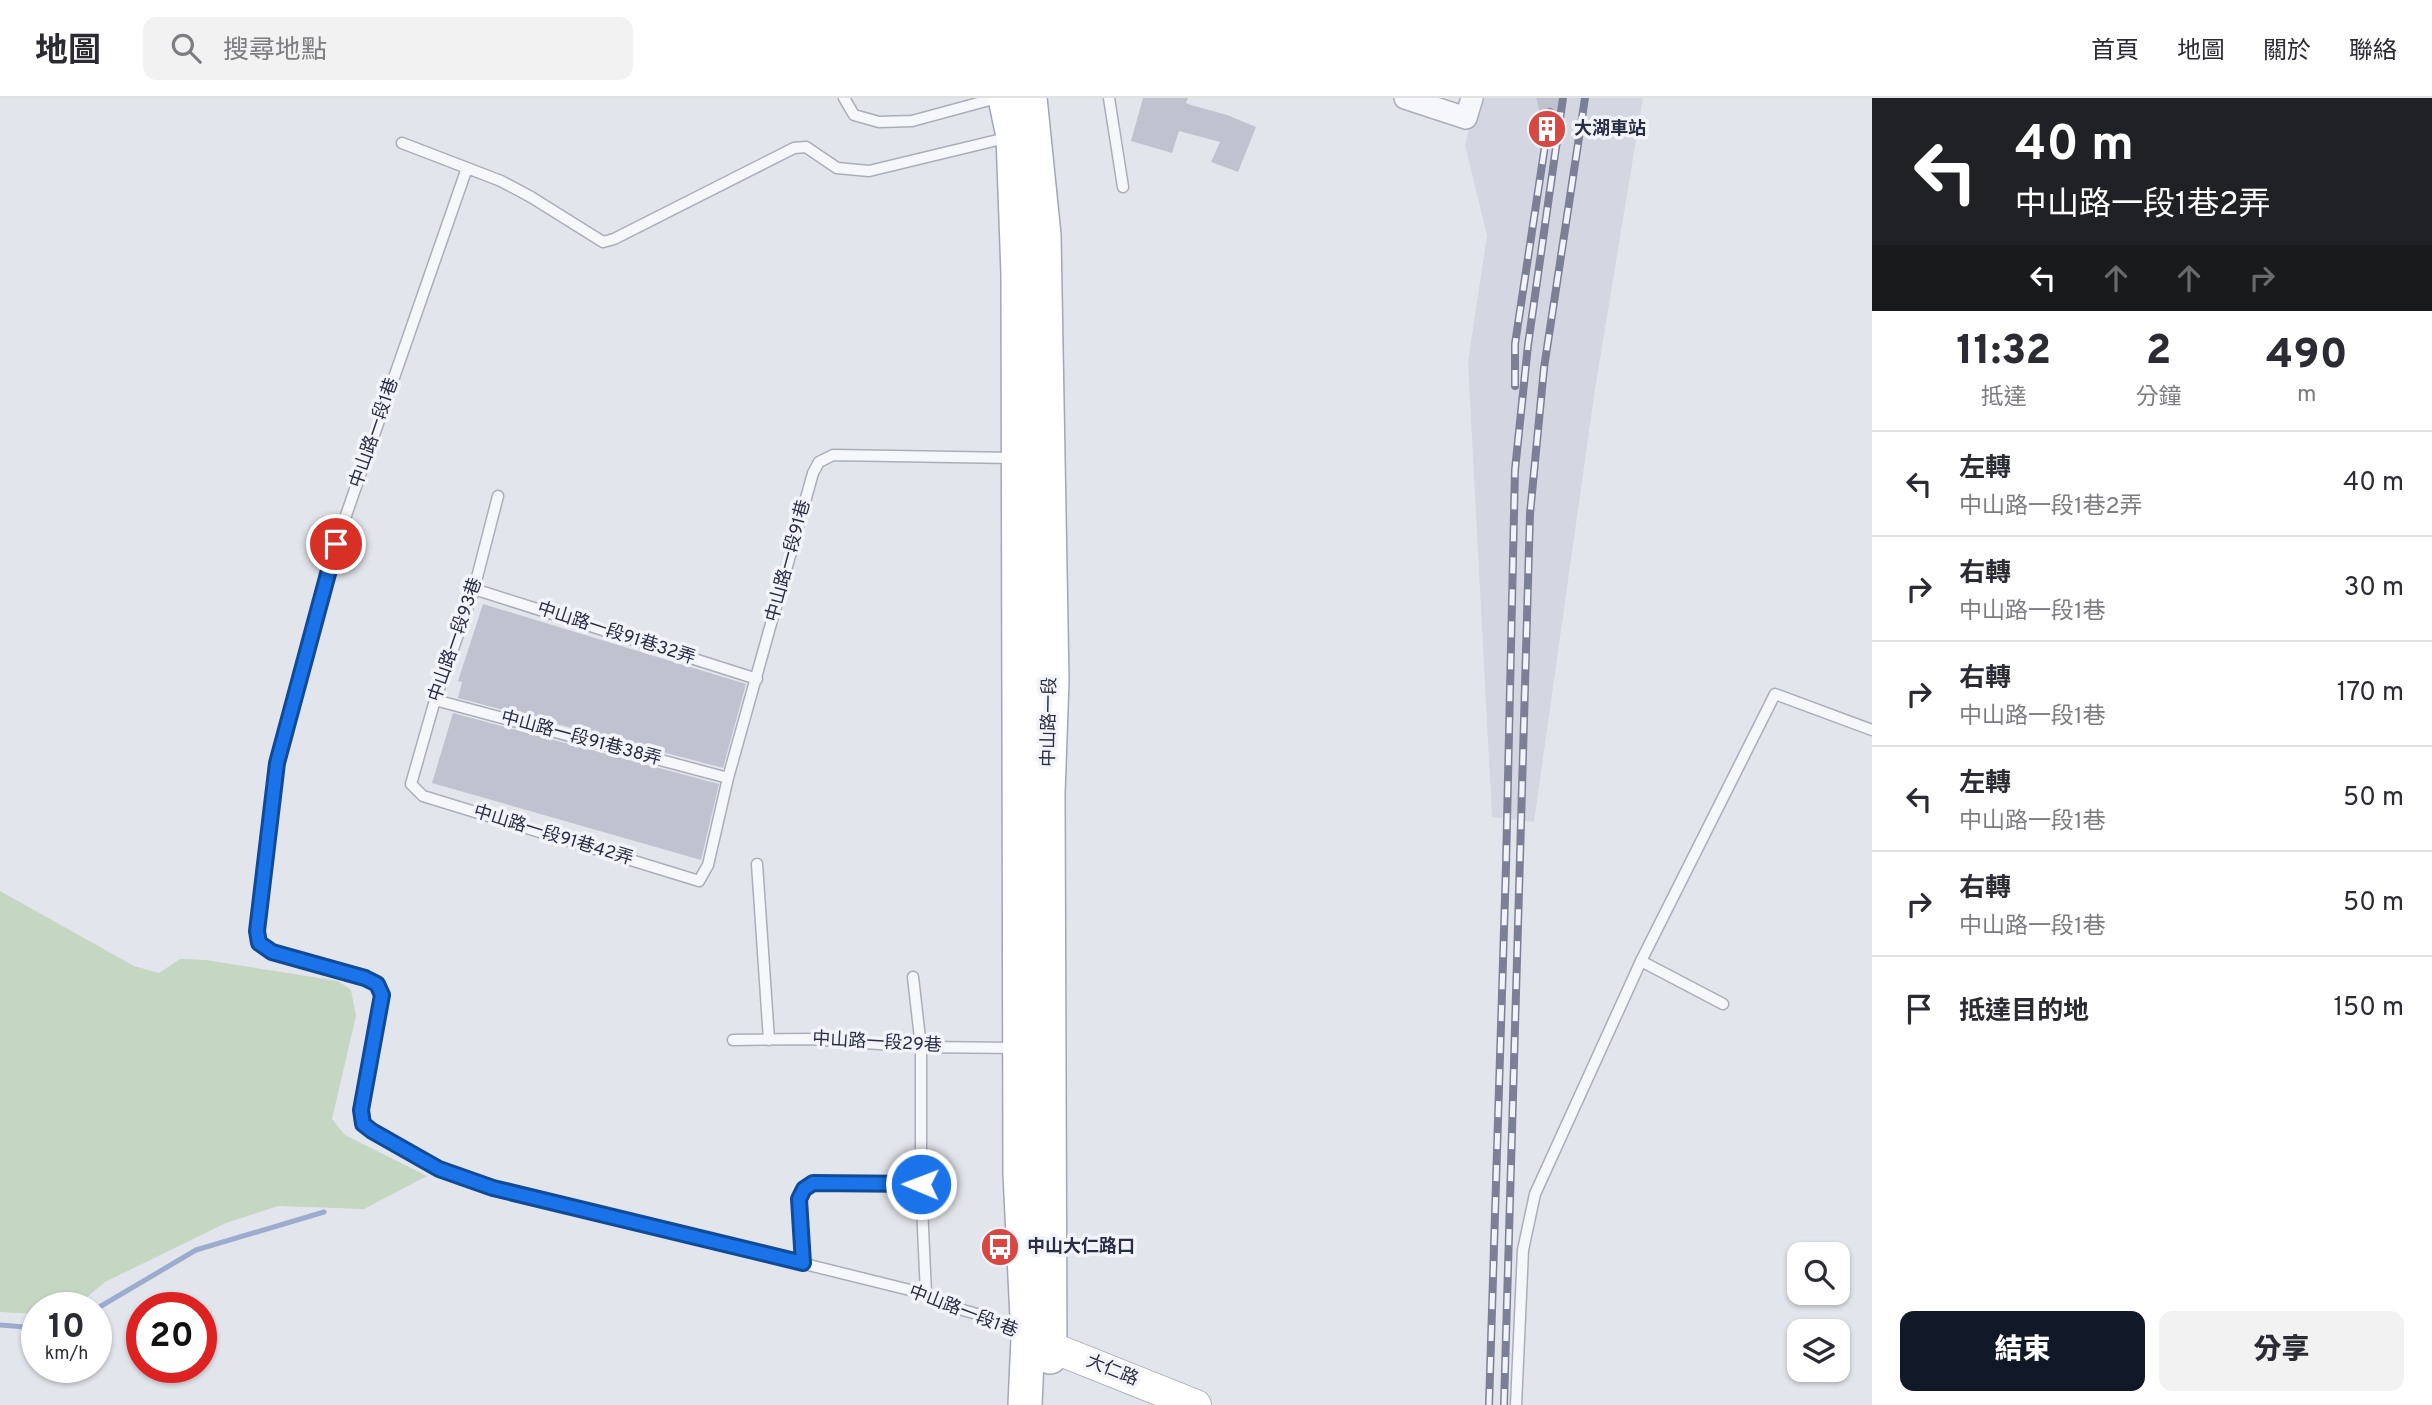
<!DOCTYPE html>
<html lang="zh-TW">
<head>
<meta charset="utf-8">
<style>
  :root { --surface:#fff; --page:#f2f2f3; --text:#2b2b33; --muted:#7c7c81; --line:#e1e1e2; --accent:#111827 }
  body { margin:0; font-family:Overpass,"Noto Sans TC",sans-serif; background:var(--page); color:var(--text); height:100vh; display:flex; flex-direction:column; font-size:26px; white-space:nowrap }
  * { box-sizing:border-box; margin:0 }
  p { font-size:23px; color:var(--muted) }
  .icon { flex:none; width:38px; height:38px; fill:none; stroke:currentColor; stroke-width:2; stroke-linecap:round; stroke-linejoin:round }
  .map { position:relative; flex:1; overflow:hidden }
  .drawer { display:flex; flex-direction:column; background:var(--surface); width:560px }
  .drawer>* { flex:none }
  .banner { background:#202124; color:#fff; overflow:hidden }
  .fabs { position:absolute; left:1787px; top:1144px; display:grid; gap:14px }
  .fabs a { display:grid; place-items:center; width:63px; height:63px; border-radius:14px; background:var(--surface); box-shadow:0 2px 5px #0004; font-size:35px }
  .speed { position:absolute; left:21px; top:1194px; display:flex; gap:14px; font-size:35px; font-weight:700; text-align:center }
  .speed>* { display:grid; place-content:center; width:91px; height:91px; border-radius:50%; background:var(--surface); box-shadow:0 2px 5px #0004; line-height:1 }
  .speed small { font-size:18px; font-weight:400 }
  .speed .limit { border:10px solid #d22; background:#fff; color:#111 }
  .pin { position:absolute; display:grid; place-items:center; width:60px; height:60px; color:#fff; margin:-30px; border:4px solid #fff; border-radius:50%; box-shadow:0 2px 7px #0007 }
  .me { position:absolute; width:77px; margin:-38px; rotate:271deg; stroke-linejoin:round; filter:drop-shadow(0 0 5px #0008) }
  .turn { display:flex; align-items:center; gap:24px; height:147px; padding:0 28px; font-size:32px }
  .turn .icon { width:91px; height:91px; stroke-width:2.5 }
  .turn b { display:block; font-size:49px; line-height:60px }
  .lanes { display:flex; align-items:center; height:66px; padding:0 28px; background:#0003; justify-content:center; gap:35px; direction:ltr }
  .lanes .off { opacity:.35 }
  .eta { display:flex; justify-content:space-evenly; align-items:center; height:119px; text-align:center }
  .eta b { font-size:42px; font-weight:800; line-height:49px }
  .button { display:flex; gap:14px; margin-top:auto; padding:14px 28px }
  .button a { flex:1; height:80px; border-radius:14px; background:var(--accent); color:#fff; font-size:28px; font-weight:800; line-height:80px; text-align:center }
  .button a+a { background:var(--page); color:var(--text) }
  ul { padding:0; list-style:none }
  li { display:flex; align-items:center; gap:21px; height:105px; padding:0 28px; border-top:2px solid var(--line) }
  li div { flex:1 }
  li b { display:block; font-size:26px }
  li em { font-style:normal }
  header { display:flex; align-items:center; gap:42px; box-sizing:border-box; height:98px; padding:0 35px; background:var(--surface); border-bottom:2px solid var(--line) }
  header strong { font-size:33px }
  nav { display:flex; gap:38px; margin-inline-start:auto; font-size:24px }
  .search { width:490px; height:63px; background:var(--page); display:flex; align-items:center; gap:18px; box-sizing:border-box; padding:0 24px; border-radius:14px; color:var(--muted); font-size:26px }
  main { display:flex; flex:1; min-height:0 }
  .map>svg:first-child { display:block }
  .built { fill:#d4d7e1 }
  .green { fill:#c5d6c3 }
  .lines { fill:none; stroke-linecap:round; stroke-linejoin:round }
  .stream { stroke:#9cabce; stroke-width:5 }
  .building { fill:#c0c3cf }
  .lane-casing { stroke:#abaeba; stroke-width:13 }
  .street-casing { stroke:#abaeba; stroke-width:24 }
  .secondary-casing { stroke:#abaeba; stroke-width:32 }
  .primary-casing { stroke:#a1a6b9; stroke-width:36 }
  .lane { stroke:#f6f7fa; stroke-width:10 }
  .street { stroke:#f6f7fa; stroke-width:21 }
  .secondary { stroke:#fff; stroke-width:30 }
  .primary { stroke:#fff; stroke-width:33 }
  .rail-casing { stroke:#7b8097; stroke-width:8 }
  .rail { stroke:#f3f4f9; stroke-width:5; stroke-dasharray:16; stroke-linecap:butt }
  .route-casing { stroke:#114b97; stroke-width:18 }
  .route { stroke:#1a73e8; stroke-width:12 }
  .labels { text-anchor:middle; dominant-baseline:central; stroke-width:7; stroke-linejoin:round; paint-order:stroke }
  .poi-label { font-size:18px; font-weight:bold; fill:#292e46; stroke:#f3f4f9; text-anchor:start }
  .street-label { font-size:18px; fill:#292e46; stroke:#f3f4f9 }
</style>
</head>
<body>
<header>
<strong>地圖</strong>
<div class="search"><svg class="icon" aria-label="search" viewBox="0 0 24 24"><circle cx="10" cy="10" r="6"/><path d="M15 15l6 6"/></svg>搜尋地點</div>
<nav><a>首頁</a><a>地圖</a><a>關於</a><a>聯絡</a></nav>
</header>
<main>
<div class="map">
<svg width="1872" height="1307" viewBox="0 0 1872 1307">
  <rect width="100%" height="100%" fill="#e3e5ec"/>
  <path class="built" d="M1477 0H1643L1595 291 1534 724 1492 719 1468 264 1487 137 1465 47Z"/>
  <path class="green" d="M0 793 134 868 159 875 180 861 206 862 338 883 351 892 356 918 332 1021 345 1037 427 1078 364 1111 278 1108 226 1125 105 1184 75 1209H37V1216L0 1214Z"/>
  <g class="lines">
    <path class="stream" d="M96 1211 196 1152 324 1114
      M0 1227 37 1230"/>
  </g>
  <path class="building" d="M1143 0H1188L1186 5 1191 7 1227 17 1256 29 1238 74 1211 64 1220 44 1179 33 1172 55 1131 43Z
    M1536 0H1566L1546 41Z
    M483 506 746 586 723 670 458 600 462 584 458 583Z
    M453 615 719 686 701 762 432 685Z"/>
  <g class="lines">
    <g class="lane-casing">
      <path id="lane" d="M844 0 854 17 879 24 912 23 997 0
        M1109 0 1123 89
        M402 45 501 83 531 99 603 144 614 141 794 50 806 49 837 70 869 73 1010 39
        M467 70 336 446 277 665 257 833 259 845 273 854 365 880 377 886 382 897 361 1012 363 1026 372 1033 439 1071 493 1089 926 1196 948 1208 977 1216 1022 1237
        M498 398 474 491 435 602 411 686 423 698 699 783 708 767 728 680 813 375 819 364 833 357 1013 360
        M474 491 757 581
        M435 602 728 680
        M757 766 769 942
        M1641 863 1723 906
        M913 879 921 949V1086L926 1196
        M733 942 810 941 921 949 1017 950
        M803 1165 799 1101 804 1091 813 1085 921 1086
        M1516 1307 1523 1152 1535 1096 1641 863 1775 596 1872 632"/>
    </g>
    <g class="street-casing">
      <path id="street" d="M1405 0 1466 20 1472 0"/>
    </g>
    <g class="secondary-casing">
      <path id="secondary" d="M1028 1240 1196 1307"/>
    </g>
    <g class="primary-casing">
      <path id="primary" d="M1005 0 1013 38 1018 176 1020 1076 1028 1240 1025 1307
        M1030 0 1044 137 1052 583 1048 695 1050 1259"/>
    </g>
    <use href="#lane" class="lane"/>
    <use href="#street" class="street"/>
    <use href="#secondary" class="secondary"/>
    <use href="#primary" class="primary"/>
    <g class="rail-casing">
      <path id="rail" d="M1515 288V246L1550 14
        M1489 1307 1506 768 1515 372 1528 247 1563 0
        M1504 1307 1530 416 1544 270 1585 0"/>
    </g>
    <use href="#rail" class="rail"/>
  </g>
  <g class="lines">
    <g class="route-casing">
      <path id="route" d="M336 446 277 665 257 833 259 845 272 854 365 880 377 886 382 897 361 1012 363 1026 372 1033 439 1071 493 1090 803 1165 799 1101 804 1091 813 1085 921 1086"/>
    </g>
    <use href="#route" class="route"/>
  </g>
  <defs>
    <g id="building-disc" transform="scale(2.0125)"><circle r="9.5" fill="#d84741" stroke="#f3f4f9"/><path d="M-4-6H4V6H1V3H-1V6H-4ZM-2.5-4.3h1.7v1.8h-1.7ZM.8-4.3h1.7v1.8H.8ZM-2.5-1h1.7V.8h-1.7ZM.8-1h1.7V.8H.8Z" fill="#fff"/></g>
    <g id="bus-disc" transform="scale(2.0125)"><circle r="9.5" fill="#d84741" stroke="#f3f4f9"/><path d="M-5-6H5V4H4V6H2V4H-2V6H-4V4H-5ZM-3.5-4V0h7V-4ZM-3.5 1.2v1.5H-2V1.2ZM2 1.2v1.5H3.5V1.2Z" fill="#fff"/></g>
  </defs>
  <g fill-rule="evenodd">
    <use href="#building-disc" x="1547" y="31"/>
    <use href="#bus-disc" x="1000" y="1149"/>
  </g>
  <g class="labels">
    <g class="poi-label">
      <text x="1574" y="31">大湖車站</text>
      <text x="1027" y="1149">中山大仁路口</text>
    </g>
    <g class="street-label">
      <text transform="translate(375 335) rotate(-71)">中山路一段1巷</text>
      <text transform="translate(789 463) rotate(-75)">中山路一段91巷</text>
      <text transform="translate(616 536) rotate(18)">中山路一段91巷32弄</text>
      <text transform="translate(456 542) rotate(-71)">中山路一段93巷</text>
      <text transform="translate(1050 624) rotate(-89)">中山路一段</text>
      <text transform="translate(581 641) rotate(15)">中山路一段91巷38弄</text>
      <text transform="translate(553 738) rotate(17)">中山路一段91巷42弄</text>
      <text transform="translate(877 945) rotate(3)">中山路一段29巷</text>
      <text transform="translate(963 1214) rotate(21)">中山路一段1巷</text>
      <text transform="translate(1112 1273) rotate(22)">大仁路</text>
    </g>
  </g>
</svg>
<div class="fabs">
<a><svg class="icon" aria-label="search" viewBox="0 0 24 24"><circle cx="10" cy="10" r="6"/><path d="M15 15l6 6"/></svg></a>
<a><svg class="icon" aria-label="layers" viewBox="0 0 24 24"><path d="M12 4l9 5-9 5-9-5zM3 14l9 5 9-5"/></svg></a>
</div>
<div class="speed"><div>10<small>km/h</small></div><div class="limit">20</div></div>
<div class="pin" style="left:336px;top:446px;background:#d93025"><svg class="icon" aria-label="arrive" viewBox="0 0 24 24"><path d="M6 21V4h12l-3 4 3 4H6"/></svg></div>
<svg class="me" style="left:921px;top:1086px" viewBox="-20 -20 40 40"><circle r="17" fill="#1a73e8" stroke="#fff" stroke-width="3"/><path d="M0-11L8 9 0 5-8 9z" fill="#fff"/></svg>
</div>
<section class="drawer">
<div class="banner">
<div class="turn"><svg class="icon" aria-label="left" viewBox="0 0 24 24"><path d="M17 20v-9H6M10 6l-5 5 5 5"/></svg><div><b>40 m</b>中山路一段1巷2弄</div></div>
<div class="lanes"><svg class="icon" aria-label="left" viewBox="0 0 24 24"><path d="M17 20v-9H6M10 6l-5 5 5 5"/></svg><svg class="icon off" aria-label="ahead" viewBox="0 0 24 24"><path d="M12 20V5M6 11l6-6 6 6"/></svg><svg class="icon off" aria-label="ahead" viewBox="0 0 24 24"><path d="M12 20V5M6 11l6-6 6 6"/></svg><svg class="icon off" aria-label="right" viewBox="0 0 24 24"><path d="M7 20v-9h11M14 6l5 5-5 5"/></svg></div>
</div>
<div class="eta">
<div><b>11:32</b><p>抵達</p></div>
<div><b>2</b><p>分鐘</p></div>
<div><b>490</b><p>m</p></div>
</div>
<ul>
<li><svg class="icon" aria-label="left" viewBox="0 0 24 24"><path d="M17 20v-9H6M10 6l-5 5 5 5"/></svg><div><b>左轉</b><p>中山路一段1巷2弄</p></div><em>40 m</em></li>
<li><svg class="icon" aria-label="right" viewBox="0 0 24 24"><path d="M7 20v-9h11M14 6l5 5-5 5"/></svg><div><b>右轉</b><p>中山路一段1巷</p></div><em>30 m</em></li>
<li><svg class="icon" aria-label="right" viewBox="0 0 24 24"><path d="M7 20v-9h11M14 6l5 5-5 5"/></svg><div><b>右轉</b><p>中山路一段1巷</p></div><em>170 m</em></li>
<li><svg class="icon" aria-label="left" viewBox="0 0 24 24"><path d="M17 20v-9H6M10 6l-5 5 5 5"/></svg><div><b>左轉</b><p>中山路一段1巷</p></div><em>50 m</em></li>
<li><svg class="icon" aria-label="right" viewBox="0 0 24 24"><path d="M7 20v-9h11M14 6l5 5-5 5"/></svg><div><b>右轉</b><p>中山路一段1巷</p></div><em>50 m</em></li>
<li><svg class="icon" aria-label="arrive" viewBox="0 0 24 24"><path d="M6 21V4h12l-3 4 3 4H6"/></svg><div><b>抵達目的地</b></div><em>150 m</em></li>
</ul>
<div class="button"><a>結束</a><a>分享</a></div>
</section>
</main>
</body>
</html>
